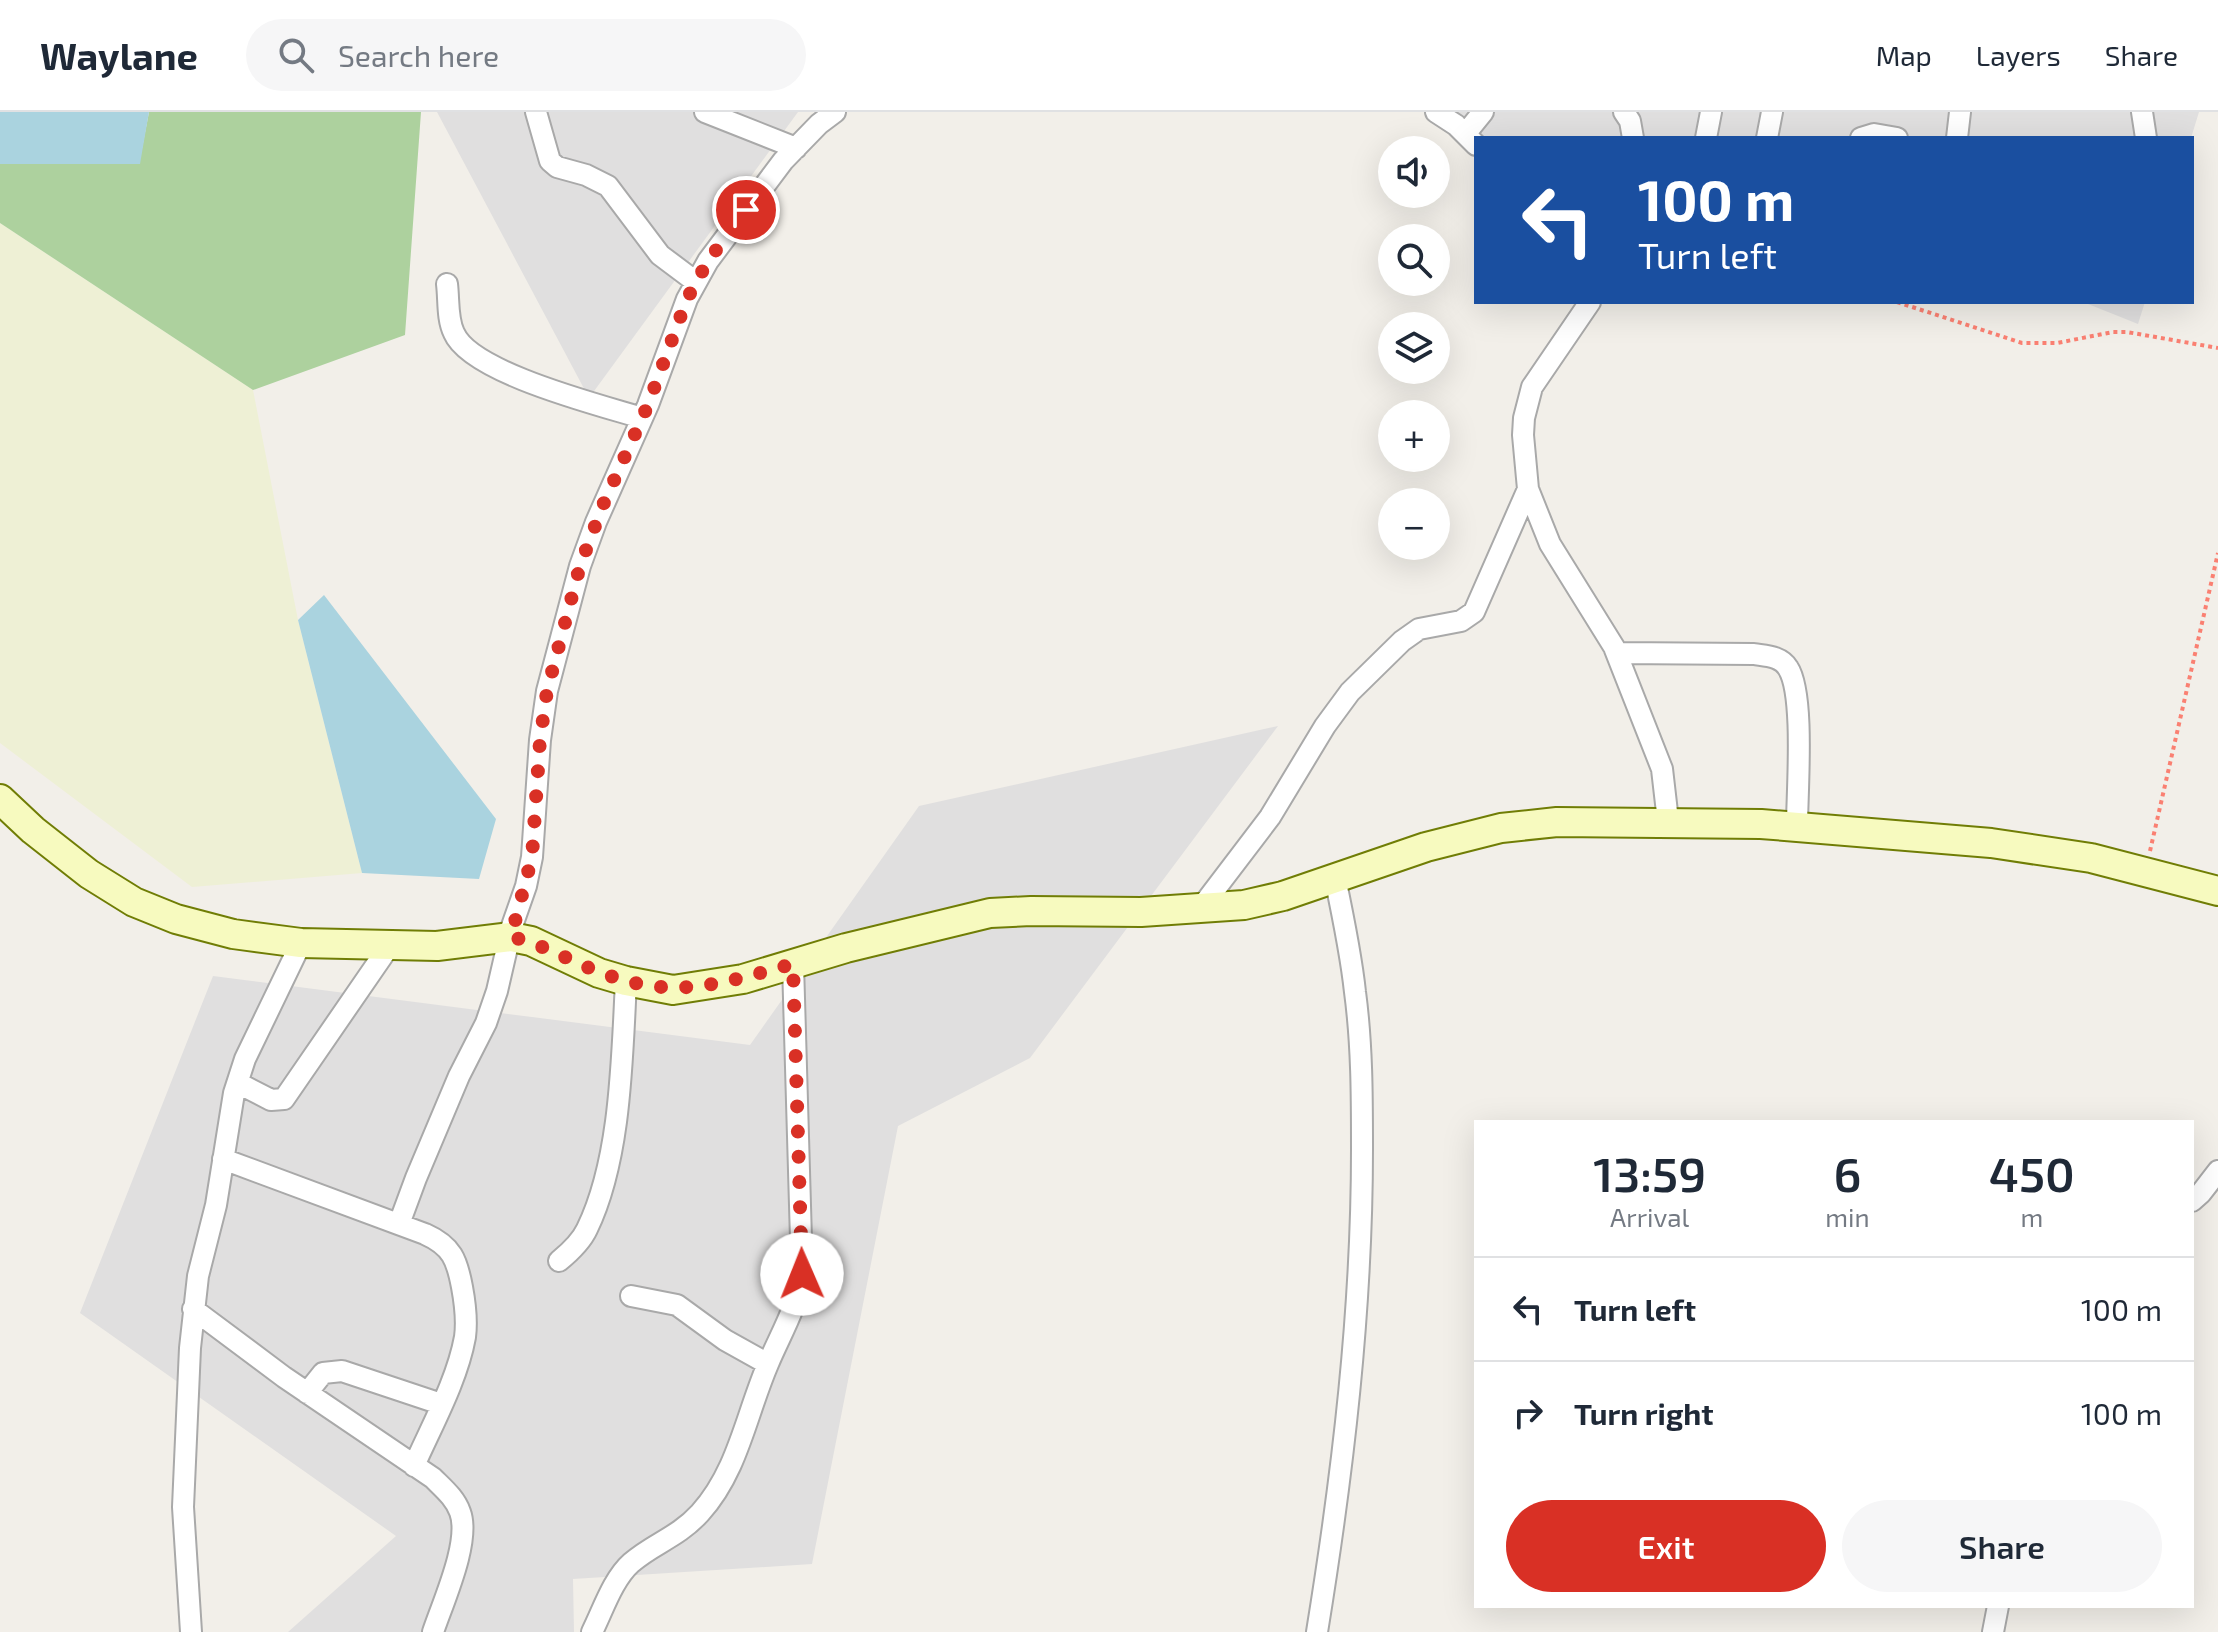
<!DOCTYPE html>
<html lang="en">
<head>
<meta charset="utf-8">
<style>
  :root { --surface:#fff; --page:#f6f6f7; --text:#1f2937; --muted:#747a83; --line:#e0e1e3; --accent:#d93025 }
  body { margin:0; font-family:"Exo 2",sans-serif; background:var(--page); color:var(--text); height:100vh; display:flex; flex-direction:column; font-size:30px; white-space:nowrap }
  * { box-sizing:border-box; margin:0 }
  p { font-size:26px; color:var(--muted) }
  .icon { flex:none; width:44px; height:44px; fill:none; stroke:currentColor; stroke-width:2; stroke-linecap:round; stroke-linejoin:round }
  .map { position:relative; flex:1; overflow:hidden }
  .side { position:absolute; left:1474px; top:1008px; width:720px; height:488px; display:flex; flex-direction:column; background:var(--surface); border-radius:0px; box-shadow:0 8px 32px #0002 }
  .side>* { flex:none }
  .guide { position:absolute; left:1474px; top:24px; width:720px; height:168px; border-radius:0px; box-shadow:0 8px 32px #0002; background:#1a4fa0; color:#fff; overflow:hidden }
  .controls { position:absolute; left:1378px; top:24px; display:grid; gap:16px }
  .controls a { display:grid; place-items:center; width:72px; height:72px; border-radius:50%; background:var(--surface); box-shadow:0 8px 32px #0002; font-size:40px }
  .pin { position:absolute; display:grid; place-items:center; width:68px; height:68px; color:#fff; margin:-34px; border:4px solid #fff; border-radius:50%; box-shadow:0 2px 8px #0007 }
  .me { position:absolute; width:88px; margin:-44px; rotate:359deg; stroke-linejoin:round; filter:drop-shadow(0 0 6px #0008) }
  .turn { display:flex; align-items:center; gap:28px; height:168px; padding:0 32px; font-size:36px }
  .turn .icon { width:104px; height:104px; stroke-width:2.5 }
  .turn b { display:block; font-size:56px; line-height:68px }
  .eta { display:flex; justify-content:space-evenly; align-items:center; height:136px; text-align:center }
  .eta b { font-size:48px; font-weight:600; line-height:56px }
  .action { display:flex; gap:16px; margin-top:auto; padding:16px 32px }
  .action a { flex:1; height:92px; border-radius:48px; background:var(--accent); color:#fff; font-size:32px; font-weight:600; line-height:92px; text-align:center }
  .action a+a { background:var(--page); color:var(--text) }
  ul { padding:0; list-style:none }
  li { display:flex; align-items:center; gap:24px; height:104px; padding:0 32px; border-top:2px solid var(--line) }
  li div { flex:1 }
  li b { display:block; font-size:30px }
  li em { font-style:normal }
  header { display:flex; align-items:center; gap:48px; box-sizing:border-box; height:112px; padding:0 40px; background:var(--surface); border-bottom:2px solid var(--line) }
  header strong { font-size:38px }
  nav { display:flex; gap:44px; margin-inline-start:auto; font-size:28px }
  .search { width:560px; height:72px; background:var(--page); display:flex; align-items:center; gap:20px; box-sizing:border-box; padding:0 28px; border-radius:44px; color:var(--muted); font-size:30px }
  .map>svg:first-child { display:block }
  .residential { fill:#e0dfdf }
  .farmland { fill:#eef0d5 }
  .forest { fill:#add19e }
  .water { fill:#aad3df }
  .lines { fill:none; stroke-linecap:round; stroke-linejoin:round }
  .street-casing { stroke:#a9a9a9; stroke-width:24 }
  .secondary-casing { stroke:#707d05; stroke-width:32 }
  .path { stroke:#fa8072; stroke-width:4; stroke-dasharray:4 4; stroke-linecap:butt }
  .street { stroke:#fff; stroke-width:20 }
  .secondary { stroke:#f7fabf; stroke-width:28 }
  .route { stroke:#d93025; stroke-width:14; stroke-dasharray:0 25.2 }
</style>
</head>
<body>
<header>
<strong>Waylane</strong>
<div class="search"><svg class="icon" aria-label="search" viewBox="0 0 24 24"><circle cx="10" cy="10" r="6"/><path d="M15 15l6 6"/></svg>Search here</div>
<nav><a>Map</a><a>Layers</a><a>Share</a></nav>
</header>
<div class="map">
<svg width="2218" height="1520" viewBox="0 0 2218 1520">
  <rect width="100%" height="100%" fill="#f2efe9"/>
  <path class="residential" d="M437 0H798L589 286Z
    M1452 0H2199L2191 26H1483Z
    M2083 190H2145L2138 212Z
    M1278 614 1030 946 898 1014 812 1452 573 1467 574 1520H288L396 1424 80 1201 213 864 750 933 919 694Z"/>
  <path class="farmland" d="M0 111 253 278 298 508 362 761 192 775 0 631Z"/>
  <path class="forest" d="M149 0H421L405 223 253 278 0 111V52H139Z"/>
  <path class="water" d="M0 0H149L140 52H0Z
    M324 483 496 707 479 767 362 761 298 508Z"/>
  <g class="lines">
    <g class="street-casing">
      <path id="street" d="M536 0 550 49 557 55 586 63 608 74 660 143 696 170
        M705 0 796 36
        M1436 0 1456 13 1476 33
        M1624 0 1630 9 1633 26
        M2142 0 2146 26
        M1466 21 1483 0
        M1706 26 1711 0
        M1767 26 1772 0
        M1861 26 1874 22 1897 26
        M1957 26 1960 0
        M447 172C449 188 447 207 454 221 471 261 600 293 642 306
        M1590 190 1532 275 1524 306 1523 323 1528 377 1550 432 1614 535 1662 657 1668 709
        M1617 541 1754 542C1766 544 1781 544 1788 556 1805 582 1797 680 1797 714
        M1200 797 1270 705 1325 614 1350 580 1402 529 1419 517 1461 509 1474 500 1528 377
        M238 971 271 988 284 987 390 833
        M223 1047 425 1122C452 1134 457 1148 462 1175 465 1191 467 1210 465 1225 457 1269 432 1313 414 1354
        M2192 1089 2201 1081 2218 1059
        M399 1112 416 1066 459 964 486 911 497 879 512 814 526 774 532 745 540 628 547 579 580 454 596 410 648 293 687 187 708 149 783 49 819 12 835 0
        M559 1149C570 1140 581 1130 587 1117 621 1047 622 946 626 869
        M631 1184 677 1193 725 1228 768 1252
        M193 1197 284 1265 433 1366C444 1377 455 1386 460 1400 471 1429 443 1490 433 1520
        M307 1281 323 1261 342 1259 441 1292
        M191 1520 183 1395 190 1236 198 1164 216 1093 234 981 245 947 301 831
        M592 1520C603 1498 613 1467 631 1451 654 1431 677 1426 700 1401 738 1359 746 1303 768 1252 781 1221 797 1196 802 1162L793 852
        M1317 1520C1343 1360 1362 1199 1362 1037 1362 985 1362 932 1355 880 1351 842 1343 804 1335 766
        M1993 1520 1998 1494"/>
    </g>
    <g class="secondary-casing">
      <path id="secondary" d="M0 687 33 718 89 762 134 790 176 807 233 822 301 831 437 834 511 825 531 829 599 861 626 869 673 878 743 867 846 836 990 801 1031 799 1141 800 1244 793 1283 784 1426 735 1501 716 1557 710 1761 712 1991 731 2091 746 2218 779"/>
    </g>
    <path class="path" d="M1897 190 2022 231H2057L2113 220H2127L2218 236
      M2150 739 2218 441"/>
    <use href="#street" class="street"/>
    <use href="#secondary" class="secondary"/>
  </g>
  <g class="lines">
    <path class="route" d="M746 98 708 149 687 187 648 293 603 393 580 454 547 579 540 628 532 745 511 825C544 832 571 850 602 861 675 889 722 871 793 852L802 1162"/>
  </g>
</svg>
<div class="controls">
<a><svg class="icon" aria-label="sound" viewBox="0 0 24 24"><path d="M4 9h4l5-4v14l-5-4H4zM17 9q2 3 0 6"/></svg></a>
<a><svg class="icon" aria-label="search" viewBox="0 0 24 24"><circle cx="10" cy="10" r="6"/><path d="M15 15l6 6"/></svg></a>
<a><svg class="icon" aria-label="layers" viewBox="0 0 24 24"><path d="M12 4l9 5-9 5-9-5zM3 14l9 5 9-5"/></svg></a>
<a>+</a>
<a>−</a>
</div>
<div class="pin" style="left:746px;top:98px;background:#d93025"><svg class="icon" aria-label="arrive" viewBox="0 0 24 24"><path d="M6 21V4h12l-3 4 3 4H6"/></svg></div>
<svg class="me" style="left:802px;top:1162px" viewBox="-20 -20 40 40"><circle r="19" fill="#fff"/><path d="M0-13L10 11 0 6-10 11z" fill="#d93025"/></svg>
<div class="guide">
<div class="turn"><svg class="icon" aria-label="left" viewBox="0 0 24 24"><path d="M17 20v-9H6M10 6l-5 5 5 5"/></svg><div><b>100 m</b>Turn left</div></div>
</div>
<section class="side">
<div class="eta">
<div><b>13:59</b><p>Arrival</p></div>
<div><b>6</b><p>min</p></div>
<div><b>450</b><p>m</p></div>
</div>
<ul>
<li><svg class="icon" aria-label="left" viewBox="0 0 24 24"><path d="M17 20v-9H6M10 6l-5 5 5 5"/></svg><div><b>Turn left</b></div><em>100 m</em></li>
<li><svg class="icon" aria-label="right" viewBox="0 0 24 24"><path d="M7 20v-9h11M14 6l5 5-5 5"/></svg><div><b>Turn right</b></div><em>100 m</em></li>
</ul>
<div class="action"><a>Exit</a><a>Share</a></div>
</section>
</div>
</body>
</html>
